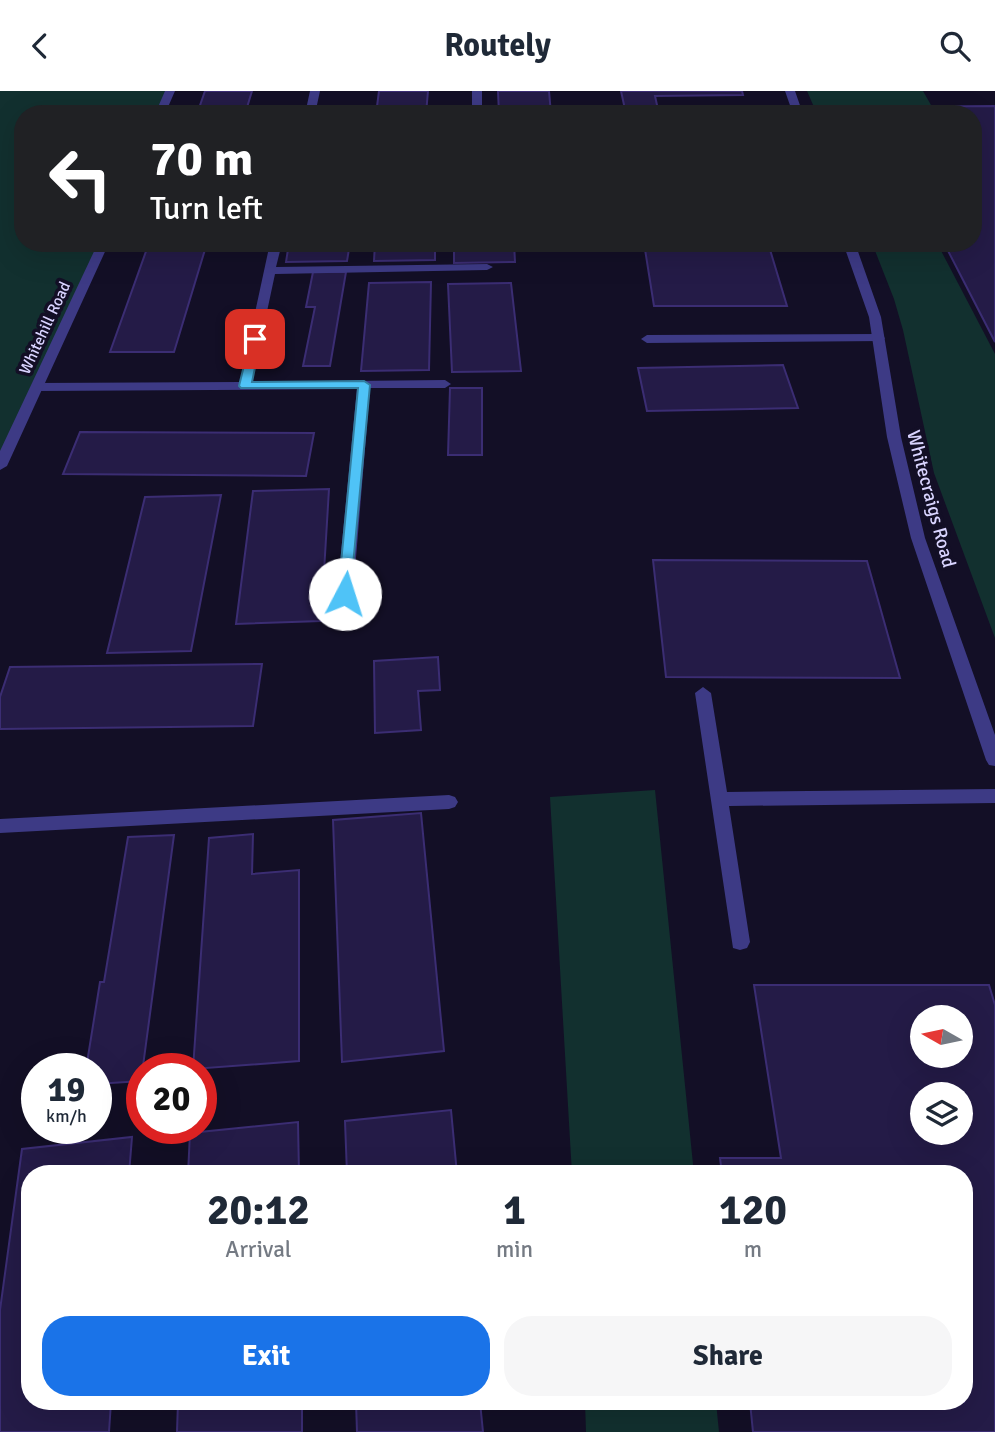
<!DOCTYPE html>
<html lang="en">
<head>
<meta charset="utf-8">
<style>
  :root { --surface:#fff; --page:#f6f6f7; --text:#1f2937; --muted:#747a83; --accent:#1a73e8 }
  body { margin:0; font-family:Signika,sans-serif; background:var(--page); color:var(--text); height:100vh; display:flex; flex-direction:column; font-size:26px; white-space:nowrap }
  * { box-sizing:border-box; margin:0 }
  p { font-size:23px; color:var(--muted) }
  .icon { flex:none; width:38px; height:38px; fill:none; stroke:currentColor; stroke-width:2; stroke-linecap:round; stroke-linejoin:round }
  .map { position:relative; flex:1; overflow:hidden }
  .details { position:absolute; left:21px; top:1074px; width:952px; height:245px; display:flex; flex-direction:column; background:var(--surface); border-radius:28px; box-shadow:0 7px 28px #0002 }
  .details>* { flex:none }
  .top-card { position:absolute; left:14px; top:14px; width:968px; height:147px; border-radius:28px; box-shadow:0 7px 28px #0002; background:#202124; color:#fff; overflow:hidden }
  .needle { width:46px; rotate:279deg }
  .buttons { position:absolute; left:910px; top:914px; display:grid; gap:14px }
  .buttons a { display:grid; place-items:center; width:63px; height:63px; border-radius:50%; background:var(--surface); box-shadow:0 7px 28px #0002; font-size:35px }
  .speed { position:absolute; left:21px; top:962px; display:flex; gap:14px; font-size:35px; font-weight:700; text-align:center }
  .speed>* { display:grid; place-content:center; width:91px; height:91px; border-radius:50%; background:var(--surface); box-shadow:0 7px 28px #0002; line-height:1 }
  .speed small { font-size:18px; font-weight:400 }
  .speed .limit { border:10px solid #d22; background:#fff; color:#111 }
  .pin { position:absolute; display:grid; place-items:center; width:60px; height:60px; color:#fff; margin:-30px; border-radius:14px; box-shadow:0 4px 10px #0006 }
  .me { position:absolute; width:77px; margin:-38px; rotate:5deg; stroke-linejoin:round; filter:drop-shadow(0 0 5px #0008) }
  .turn { display:flex; align-items:center; gap:24px; height:147px; padding:0 21px; font-size:32px }
  .turn .icon { width:91px; height:91px; stroke-width:2.5 }
  .turn b { display:block; font-size:49px; line-height:60px }
  .eta { display:flex; justify-content:space-evenly; align-items:center; height:119px; text-align:center }
  .eta b { font-size:42px; font-weight:700; line-height:49px }
  .action { display:flex; gap:14px; margin-top:auto; padding:14px 21px }
  .action a { flex:1; height:80px; border-radius:28px; background:var(--accent); color:#fff; font-size:28px; font-weight:700; line-height:80px; text-align:center }
  .action a+a { background:var(--page); color:var(--text) }
  header { display:flex; justify-content:space-between; align-items:center; height:91px; padding:0 21px; background:var(--surface); font-size:32px; font-weight:700 }
  .map>svg:first-child { display:block }
  .green { fill:#12302f }
  .building { fill:#241b47; stroke:#3b2d73; stroke-width:2; fill-rule:evenodd }
  .lines { fill:none; stroke-linecap:round; stroke-linejoin:round }
  .lane { fill:#3d3a85; fill-rule:evenodd }
  .street { fill:#3d3a85; fill-rule:evenodd }
  .route { fill:#4fc3f7; stroke:#337fa1; stroke-width:2 }
  .labels { text-anchor:middle; dominant-baseline:central; stroke-width:7; stroke-linejoin:round; paint-order:stroke }
  .far-street-label { font-size:16px; fill:#d9d4ff; stroke:#130f26 }
  .street-label { font-size:19px; fill:#d9d4ff; stroke:#130f26 }
</style>
</head>
<body>
<header><svg class="icon" aria-label="back" viewBox="0 0 24 24"><path d="M15 5l-7 7 7 7"/></svg>Routely<svg class="icon" aria-label="search" viewBox="0 0 24 24"><circle cx="10" cy="10" r="6"/><path d="M15 15l6 6"/></svg></header>
<div class="map">
<svg width="995" height="1341" viewBox="0 0 995 1341">
  <rect width="100%" height="100%" fill="#130f26"/>
  <path class="green" d="M0 0H170L160 23H23V152H104L0 375Z
    M807 0H923L931 14 867 15 870 23H817Z
    M872 152H937L995 263V547L934 382 903 239 894 208Z
    M655 699 694 1083H572L550 706Z
    M585 1311H716L719 1341H586Z"/>
  <path class="building" d="M205 0H252L245 23H197Z
    M379 0H428L426 23H376Z
    M498 0H549L551 23H499Z
    M621 0H742L743 4 655 5 659 23H626Z
    M995 15V251L944 152H973V23H876L872 16Z
    M149 152H207L174 261H110Z
    M289 152H350L347 170 286 171Z
    M375 152H435V169L374 170Z
    M454 152H514L515 171 454 172Z
    M644 152H768L787 215H654Z
    M313 181H346L330 275H303L315 216H306Z
    M431 191 429 279 361 280 369 192Z
    M511 192 521 280 452 281 448 193Z
    M783 274 798 317 647 320 638 277Z
    M450 297H482V364H448Z
    M80 341 314 342 306 385 63 383Z
    M329 398 321 530 236 533 253 400Z
    M221 404 191 560 107 562 145 406Z
    M653 469 867 470 900 587 666 586Z
    M438 566 440 599 418 600 421 639 375 642 374 570Z
    M262 573 253 635 0 638V606L10 576Z
    M421 722 444 960 342 971 333 729Z
    M253 743 252 783 299 779V970L193 978 209 747Z
    M174 744 141 990 96 993V978H86L100 891H104L128 746Z
    M754 894H989L995 914V1341H753L750 1311H964V1083H722L720 1067H781ZM922 926H961V964H922ZM922 1003H961V1041H922Z
    M451 1019 457 1083H347L345 1030Z
    M298 1031 299 1083H188L190 1042Z
    M132 1046 129 1083H30V1311H111L109 1341H0V1219L22 1058Z
    M178 1311H302V1341H177Z
    M356 1311H480L483 1341H357Z"/>
  <g class="lines">
    <path class="lane" d="M310 0H320L315 23H305Z
      M472 0H482V23H472Z
      M270 152H282L276 176 487 173 493 176 487 179 275 183 252 291 445 289 451 293 445 297H370L353 503 345 508 337 503 357 298 37 300 31 296 37 292 240 291Z
      M879 243 885 247 883 250 647 252 641 248 647 244Z
      M703 596 711 602 727 701 995 698V712L729 715 750 851 747 857 740 859 733 857 695 602Z
      M449 704 455 706 458 711 455 716 449 718 0 742V728Z"/>
    <path class="street" d="M165 0H175L165 23H155Z
      M785 0H795L803 23H793Z
      M98 152H109L7 375 0 379V360Z
      M843 152H855L881 226 901 346 925 447 995 644V675L989 674 986 669 911 447 887 346 869 226Z"/>
  </g>
  <path class="route" d="M251 246 261 248 252 291 364 290 370 294 350 506 345 507 338 503 358 297H241L239 295Z"/>
  <g class="labels">
    <g class="far-street-label">
      <text transform="translate(45 237) rotate(-65)">Whitehill Road</text>
    </g>
    <g class="street-label">
      <text transform="translate(931 408) rotate(75)">Whitecraigs Road</text>
    </g>
  </g>
</svg>
<div class="buttons">
<a><svg class="needle" viewBox="-14 -14 28 28"><path d="M0-13l5 13h-10z" fill="#e53935"/><path d="M0 13l5-13h-10z" fill="#747a83"/></svg></a>
<a><svg class="icon" aria-label="layers" viewBox="0 0 24 24"><path d="M12 4l9 5-9 5-9-5zM3 14l9 5 9-5"/></svg></a>
</div>
<div class="speed"><div>19<small>km/h</small></div><div class="limit">20</div></div>
<div class="pin" style="left:255px;top:248px;background:#d93025"><svg class="icon" aria-label="arrive" viewBox="0 0 24 24"><path d="M6 21V4h12l-3 4 3 4H6"/></svg></div>
<svg class="me" style="left:345px;top:503px" viewBox="-20 -20 40 40"><circle r="19" fill="#fff"/><path d="M0-13L10 11 0 6-10 11z" fill="#4fc3f7"/></svg>
<div class="top-card">
<div class="turn"><svg class="icon" aria-label="left" viewBox="0 0 24 24"><path d="M17 20v-9H6M10 6l-5 5 5 5"/></svg><div><b>70 m</b>Turn left</div></div>
</div>
<section class="details">
<div class="eta">
<div><b>20:12</b><p>Arrival</p></div>
<div><b>1</b><p>min</p></div>
<div><b>120</b><p>m</p></div>
</div>
<div class="action"><a>Exit</a><a>Share</a></div>
</section>
</div>
</body>
</html>
